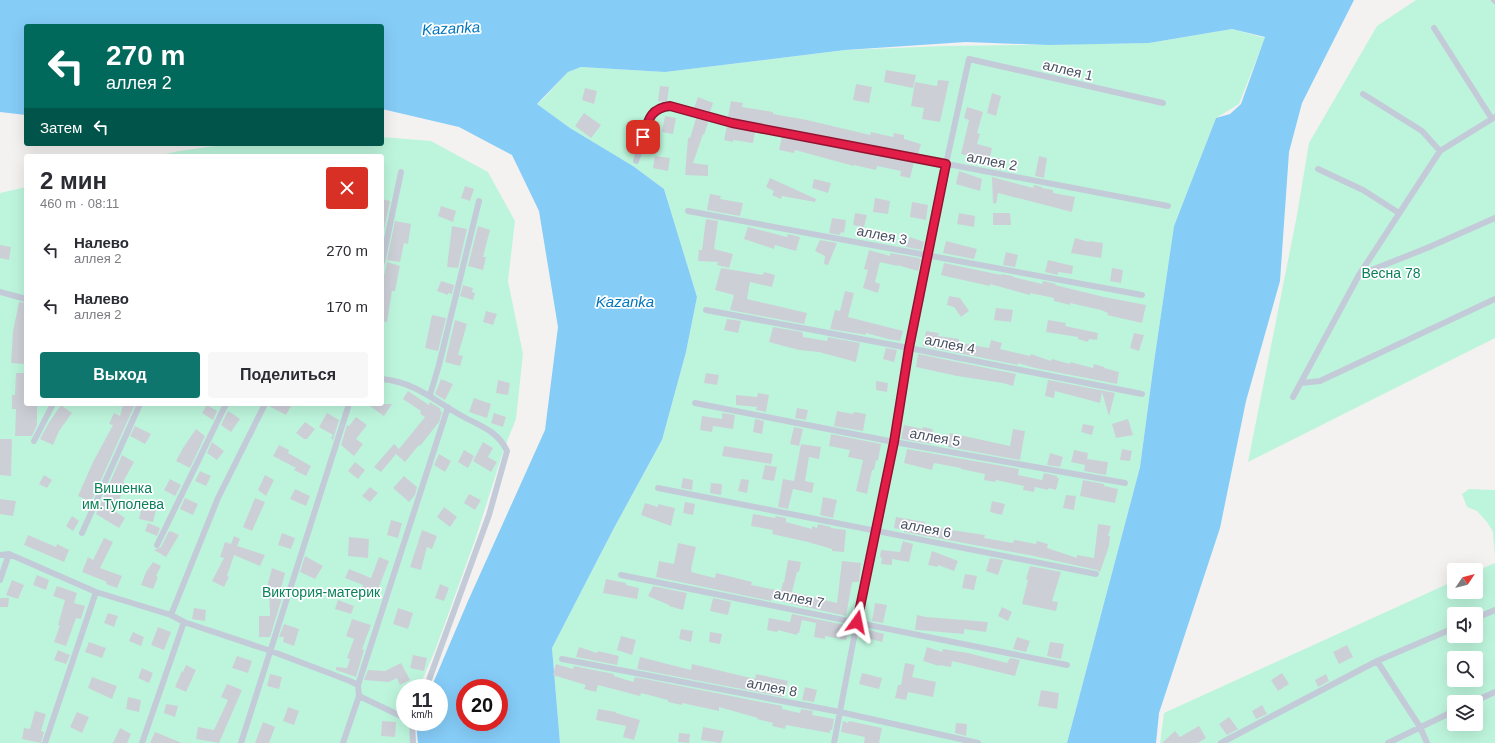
<!DOCTYPE html>
<html lang="ru">
<head>
<meta charset="utf-8">
<style>
  :root { --surface:#fff; --page:#f7f7f7; --text:#2b2b33; --muted:#7c7c81; --accent:#0f766e }
  body { margin:0; font-family:Helvetica,sans-serif; background:var(--page); color:var(--text); height:100vh; display:flex; flex-direction:column; font-size:15px; white-space:nowrap }
  * { box-sizing:border-box; margin:0 }
  p { font-size:13px; color:var(--muted) }
  .icon { flex:none; width:22px; height:22px; fill:none; stroke:currentColor; stroke-width:2; stroke-linecap:round; stroke-linejoin:round }
  .map { position:relative; flex:1; overflow:hidden }
  .sheet { position:absolute; left:24px; top:154px; width:360px; height:252px; display:flex; flex-direction:column; background:var(--surface); border-radius:4px; box-shadow:0 4px 16px #0002 }
  .sheet>* { flex:none }
  .guide { position:absolute; left:24px; top:24px; width:360px; height:122px; border-radius:4px; box-shadow:0 4px 16px #0002; background:#00695c; color:#fff; overflow:hidden }
  .needle { width:26px; rotate:55deg }
  .tools { position:absolute; left:1447px; top:563px; display:grid; gap:8px }
  .tools a { display:grid; place-items:center; width:36px; height:36px; border-radius:4px; background:var(--surface); box-shadow:0 4px 16px #0002; font-size:20px }
  .speed { position:absolute; left:396px; top:679px; display:flex; gap:8px; font-size:20px; font-weight:700; text-align:center }
  .speed>* { display:grid; place-content:center; width:52px; height:52px; border-radius:50%; background:var(--surface); box-shadow:0 4px 16px #0002; line-height:1 }
  .speed small { font-size:10px; font-weight:400 }
  .speed .limit { border:6px solid #d22; background:#fff; color:#111 }
  .pin { position:absolute; display:grid; place-items:center; width:34px; height:34px; color:#fff; margin:-17px; border-radius:8px; box-shadow:0 2px 6px #0006 }
  .me { position:absolute; width:44px; margin:-22px; rotate:12deg; stroke-linejoin:round; filter:drop-shadow(0 0 3px #0008) }
  .turn { display:flex; align-items:center; gap:14px; height:84px; padding:0 16px; font-size:18px }
  .turn .icon { width:52px; height:52px; stroke-width:2.5 }
  .turn b { display:block; font-size:28px; line-height:34px }
  .then { display:flex; align-items:center; height:38px; padding:0 16px; background:#0003; gap:8px; font-size:15px }
  .round { display:grid; place-items:center; flex:none; width:42px; height:42px; border-radius:4px; background:var(--page) }
  .headline { display:flex; align-items:center; justify-content:space-between; height:68px; padding:0 16px }
  h1 { font-size:24px; font-weight:700; line-height:30px }
  .cta { display:flex; gap:8px; margin-top:auto; padding:8px 16px }
  .cta a { flex:1; height:46px; border-radius:4px; background:var(--accent); color:#fff; font-size:16px; font-weight:700; line-height:46px; text-align:center }
  .cta a+a { background:var(--page); color:var(--text) }
  ul { padding:0; list-style:none }
  li { display:flex; align-items:center; gap:12px; height:56px; padding:0 16px }
  li div { flex:1 }
  li b { display:block; font-size:15px }
  li em { font-style:normal }
  .map>svg:first-child { display:block }
  .green { fill:#bdf5dc; fill-rule:evenodd }
  .water { fill:#85ccf7; fill-rule:evenodd }
  .building { fill:#cdcfd7 }
  .lines { fill:none; stroke-linecap:round; stroke-linejoin:round }
  .service { stroke:#c4cbd8; stroke-width:6 }
  .route-casing { stroke:#92132f; stroke-width:10 }
  .route { stroke:#e11d48; stroke-width:7 }
  .labels { text-anchor:middle; dominant-baseline:central; stroke-width:3.5; stroke-linejoin:round; paint-order:stroke }
  .street-label { font-size:14px; fill:#475162; stroke:#fff }
  .park-label { font-size:14px; fill:#0c825b; stroke:#fff }
  .water-label { font-size:15px; font-style:italic; fill:#0075bc; stroke:#fff }
</style>
</head>
<body>
<div class="map">
<svg width="1495" height="743" viewBox="0 0 1495 743">
  <rect width="100%" height="100%" fill="#f4f2f1"/>
  <path class="green" d="M1416 0H1495V338L1248 462 1297 215 1309 143 1377 26Z
    M1232 29 1265 38 1239 104 1216 118 1174 226 1154 362 1140 467 1067 743H560L552 648 614 528 662 440 686 352 697 297 664 189 633 166 570 128 537 104 543 99 568 72 581 67 665 72 845 50 944 46 1149 43Z
    M382 137 431 141 488 172 515 221 508 281 523 354 516 419 504 449 475 540 436 648 419 688H405V722H410V743H0V193L26 187V404H382V156H156L179 151 230 144H382Z
    M1469 489 1495 490V557L1493 532 1487 522 1477 511 1467 507 1462 494Z
    M1495 563V743H1160L1164 713 1454 581V592H1476V571ZM1454 614H1476V636H1454ZM1454 658H1476V680H1454ZM1454 702H1476V724H1454Z"/>
  <path class="water" d="M0 0H1354L1302 103 1289 152 1280 281 1246 401 1220 528 1159 713 1156 743H1067L1140 467 1154 362 1174 226 1216 118 1230 114 1241 104 1265 37 1232 29 1149 43 1049 45 966 42 845 50 665 72 581 67 568 72 537 104 570 128 633 166 664 189 697 297 686 352 662 440 614 528 552 648 560 743H418L416 724 417 722H439V688H431L468 601 545 430 558 327 539 211 512 155 459 127 382 109V26H26V115L0 112ZM465 688H499V722H465Z"/>
  <path class="building" d="M886 70 916 75 913 88 884 82Z
    M938 80 949 81 940 122 922 119 924 108 911 106 915 82 937 86Z
    M856 84 872 87 869 103 853 100Z
    M660 86 669 87 667 102 658 101Z
    M585 88 597 91 594 104 582 100Z
    M992 93 1001 96 996 116 987 113Z
    M698 97 713 103 710 112 694 108Z
    M731 101 743 103 742 107 773 112V114L807 120 870 135 871 132 893 137 894 133 904 135V139L921 144 918 154 733 119 728 117Z
    M967 107 983 112 977 133 980 134 977 144 992 148 990 157H985V160L961 154 969 120 964 118Z
    M584 113 601 125 591 138 575 126Z
    M665 116 676 118 673 134 662 132Z
    M696 118 707 121V122L708 123 704 135 703 134 693 163 708 165V176L685 175 688 138H690Z
    M727 126 755 132 753 143 733 140V142L724 140Z
    M782 137 914 162 910 178 900 176 901 171 877 166 876 170 854 165V166L795 150 794 153 779 150Z
    M655 156 670 158 668 171 653 168Z
    M1039 156 1047 158 1044 178 1035 176Z
    M996 158 1007 160 1004 170 994 168Z
    M959 171 982 179 980 191 956 184Z
    M992 177 1033 188 1034 185 1042 187V188L1053 190V193L1075 197 1072 212 998 193 996 204 993 203Z
    M770 178 816 199 815 202 782 196 781 199 772 195 774 191 766 187Z
    M814 179 831 183 828 193 812 188Z
    M465 186 474 189 470 201 461 198Z
    M710 194 721 196 720 199 743 203 740 216 707 210Z
    M875 198 890 201 888 214 873 212Z
    M382 199 390 201 383 234H382Z
    M912 202 928 205 926 220 910 217Z
    M441 206 456 211 453 222 438 216Z
    M855 213 867 215 864 227 853 225Z
    M959 213 975 216 974 227 957 224Z
    M993 213H1010L1011 225H993Z
    M832 218 846 220 844 233 841 232 840 235 829 233Z
    M706 219 718 221 714 249 733 254 729 268 717 265 718 262 698 261 699 250H702Z
    M395 221 411 224 408 244 404 243 400 262 387 260Z
    M452 226 467 229 458 268 447 267Z
    M478 226 490 230 483 257H486L483 270 468 266Z
    M748 227 787 237 788 234 800 237 796 251 775 245 774 249 744 239Z
    M910 237 924 242 922 250 906 247Z
    M1075 238 1089 242V241L1103 243 1101 258 1071 253Z
    M820 240 837 243 828 265 824 264 825 256 815 251Z
    M946 241 977 249 974 259 943 253Z
    M0 245 11 247 9 260 0 258Z
    M869 250 890 256V253L919 258 921 260 918 271 897 265V266L880 262 875 282 880 284 878 293 863 288 868 270 864 269Z
    M1006 252 1018 255 1015 267 1003 265Z
    M1048 260 1073 266 1072 274 1058 272V275L1045 272Z
    M387 262 400 266 395 291H392L387 322 382 321V276H384Z
    M944 263 1001 275V274L1013 276V277L1042 284 1043 281 1056 284 1055 285 1104 297 1146 305 1142 323 1107 315 1108 313 1101 310 1070 303V305L1054 301V298L1030 293V295L990 284V286L949 277 941 275Z
    M721 268 763 275 764 272 775 275 772 287 750 282 747 299 807 313 804 324 730 310 734 295 715 290Z
    M1112 268 1123 270 1121 283 1110 281Z
    M441 281 454 285 452 294 448 293V295L437 291Z
    M463 285 473 288 472 292 475 293 473 300 460 296Z
    M845 291 854 293 848 317 903 331 900 341 888 339 866 333 865 335 861 334 830 329 835 310 840 311Z
    M949 296 960 298 969 311 961 317 954 307 947 305Z
    M19 302 26 303V341L24 364 11 363 13 332Z
    M996 308 1013 310 1011 322 994 320Z
    M486 311 497 314 493 325 483 322Z
    M432 315 446 318 438 351 425 348Z
    M727 319 741 321 738 333 724 330Z
    M455 320 467 324 458 355 463 356 460 366 445 362Z
    M1048 320 1066 323 1065 326 1098 333 1097 340 1089 339 1088 342 1078 339V337L1046 332Z
    M773 327 802 332 803 334V337L827 341 828 337 860 343 856 362 819 352 799 350 769 342Z
    M926 331 939 333 938 336 959 339V343L989 348 991 340 1002 343 1000 349 1030 356 1031 354 1051 361 1052 359 1070 364V362L1093 368 1094 364 1104 367V368L1119 372 1117 384 1035 368 1018 363V365L923 346Z
    M1134 333 1144 335 1139 351 1130 348Z
    M886 348 897 350 894 362 883 359Z
    M918 354 1016 374 1013 386 1003 383 957 376 916 367Z
    M16 373H26V404H37V425L32 436H15L16 409H12V395H15Z
    M706 373 719 375 717 385 704 383Z
    M441 379 453 384 445 400 435 394Z
    M498 380 510 383 508 395 496 393Z
    M1048 380 1115 393 1109 416 1102 392 1100 403 1055 391 1054 398 1045 396Z
    M876 381 888 383 887 392 876 390Z
    M408 391 429 405 430 402 441 409 440 411 442 412 439 422 420 446 419 445 405 462 396 454 381 472 374 467 394 444 399 449 425 417 420 414 421 411 403 399Z
    M758 393 769 395 766 412 756 410 757 407 736 405V395L757 397Z
    M474 398 491 404 487 418 469 412Z
    M123 404H135L91 502 78 496 93 462 113 425 109 424 114 413 120 416Z
    M269 404H292L286 415 269 406Z
    M367 404H392L384 416Z
    M61 405 72 413 59 431 53 445 40 439 48 424Z
    M207 405 217 411 213 420 202 413Z
    M797 408 808 410 806 420 795 418Z
    M228 411 240 419 231 432 221 425Z
    M837 411 853 414 854 412 866 414 863 431 834 426Z
    M327 413 339 420 333 440 331 438 333 435 319 427Z
    M494 413 506 417 503 427 491 423Z
    M722 413 735 415 733 429 713 426 712 432 700 430 702 416 722 419Z
    M356 417 367 425 356 439 363 444 354 456 341 445 347 425 349 426Z
    M755 419 764 421 762 434 753 432Z
    M1128 419 1133 435 1116 438 1112 424Z
    M305 422 315 429 307 439H304L296 433Z
    M1083 424 1094 426 1092 435 1081 432Z
    M904 425 922 429 923 427 933 429 931 444 901 439Z
    M135 426 151 434 145 444 130 436Z
    M794 427 803 429 799 446 790 444Z
    M196 429 205 436 190 468 176 461 183 448Z
    M1013 429 1025 431 1020 460 948 447 950 433 1010 446Z
    M831 434 881 444 878 461 876 460 874 470H872L867 494 856 491 863 460 848 457 850 450 829 446Z
    M0 439H12L11 476 0 475Z
    M212 442 224 451 217 460 207 453Z
    M483 442 493 448 488 457 497 462 491 472 473 461Z
    M801 444 821 447 819 459 809 457 805 481 814 483 812 493 793 489 788 509 778 507 783 479 794 481Z
    M279 445 289 450 288 453 311 466 306 476 294 470 296 468 273 456Z
    M724 446 773 454 771 464 722 456Z
    M907 449 1019 469 1018 475 1042 480 1044 473 1057 476V478H1059L1056 490 1049 488 1048 490 1035 487 1034 492 1023 490 1024 486 996 480 995 482 984 480 985 474 961 469V468L934 463 932 470 904 463Z
    M1122 449 1132 451 1130 461 1120 460Z
    M464 450 474 456 468 468 458 462Z
    M1074 450 1088 453 1087 459 1108 462 1106 475 1084 471 1085 465 1071 462Z
    M1050 453 1063 457 1060 467 1047 465Z
    M439 454 451 461 445 472 434 465Z
    M122 455 134 462 123 482 127 485 113 510 125 518 119 528 96 514Z
    M355 462 365 470 358 479 348 471Z
    M765 465 777 467 774 481 762 479Z
    M200 471 211 476 206 486 195 481Z
    M44 475 52 480 47 488 39 484Z
    M265 475 274 480 266 496 258 490Z
    M404 476 417 487 415 495 409 502 393 488Z
    M683 478 693 480 692 490 681 488Z
    M170 479 181 485 175 496 164 490Z
    M741 479 749 480 747 493 738 491Z
    M1083 480 1104 484V486L1118 489 1115 503 1080 496Z
    M711 483 722 484 721 495 710 493Z
    M370 487 378 493 370 502 362 496Z
    M295 489 310 496 306 506 290 499Z
    M469 494 481 500 475 510 464 503Z
    M1066 495 1076 496 1074 510 1063 508Z
    M823 497 837 500 833 518 820 515Z
    M185 498 198 504 193 515 180 509Z
    M255 498 265 502 252 531 243 527Z
    M0 499 16 501 13 516 0 514Z
    M992 501 1005 504 1002 515 990 512Z
    M685 502 695 504 693 515 683 513Z
    M645 503 658 507V504L675 508 671 526 641 515Z
    M142 506 156 510 153 522 139 519Z
    M444 507 457 517 450 527 437 517Z
    M753 514 775 518 776 516 786 518V522L812 529V526L817 528 818 524 831 527V528L846 530 844 552 832 551V549L808 542 772 534 773 530 751 526Z
    M72 516 79 521 73 531 66 526Z
    M896 517 925 522V526L985 535 984 538 1013 543 1014 540 1036 544 1037 541 1048 544 1047 548 1077 558V555L1094 558 1098 524 1111 526 1108 536H1110L1109 546 1100 572 1097 570 1034 556 904 532V530L894 528Z
    M391 520 402 523 398 538 387 535Z
    M148 523 160 528 157 536 145 531Z
    M422 530 437 536 432 549 427 547 421 570 410 567Z
    M169 531 170 532 171 531 179 535 166 557 154 550 161 547Z
    M282 533 295 538 291 549 278 545Z
    M28 535 56 547 57 544 69 550 64 562 24 545Z
    M234 536 240 539 237 546 265 555 260 566 234 555 227 576 229 577 224 587 212 581 224 558 220 557 225 542 231 544Z
    M349 537 369 539 368 558 348 556Z
    M104 538 113 542 100 568 122 576 117 588 106 584 107 582 82 572 88 557 93 560Z
    M903 541 913 544 909 562 892 559V565L881 564 882 558 880 557 881 550 900 552Z
    M678 543 696 547 691 569H692L691 572 715 578 716 573 752 582 751 585 781 591 783 582 784 583 788 560 801 562 799 572H797L792 592 837 603 842 561 861 563 859 582H852L846 616 771 599V601L656 577 659 561 674 564Z
    M932 551 958 561 954 571 938 565V567L928 565Z
    M305 556 323 566 315 579 300 572Z
    M379 557 389 561 376 595 361 590 363 585 345 578 349 569 371 578Z
    M990 558 1003 560 998 575 986 571Z
    M153 562 161 566 156 576 158 577 153 589 141 585 146 572Z
    M1030 566 1061 572 1052 601 1058 602 1056 611 1022 604 1028 580 1026 579Z
    M272 568 285 573 278 599H281V601L270 637H259V616H270L269 588 267 587Z
    M965 574 977 576 974 590 962 588Z
    M37 575 49 580 46 590 33 585Z
    M606 579 626 583V585L639 588 637 599 603 593Z
    M12 580 24 585 18 599 6 595Z
    M440 584 449 588 444 601 435 598Z
    M57 586 77 593 74 603 85 606 81 619 76 618 66 646 54 642 60 625H58L65 600 53 596Z
    M653 586 687 593 683 610 669 606V605L648 596Z
    M0 598H9L8 607H0Z
    M713 598 731 602 728 615 710 611Z
    M338 600 354 606 351 614 335 609Z
    M875 603 887 605 883 623 872 621Z
    M1002 607 1012 612 1008 621 998 616Z
    M194 608 206 610 205 621 192 619Z
    M398 608 413 613 408 629 393 624Z
    M108 613 118 616 114 627 104 623Z
    M792 614 845 625 844 627 849 628 846 640 825 636V639L814 637 816 623 802 620 799 633H797V635L778 630 777 632 767 630 769 618 790 622Z
    M917 615 926 617 988 622 986 632 964 629V634L918 630H915Z
    M352 619 371 625 362 649 364 650 356 677 336 670V667L347 668 350 659 347 658 354 639 346 636Z
    M284 624 299 629 294 646 283 642 284 637H279Z
    M158 627 171 632 164 650 151 645Z
    M862 628 884 634 882 642 860 636Z
    M681 629 693 631 691 642 679 639Z
    M133 632 144 637 141 646 129 641Z
    M710 632 722 634 720 644 709 642Z
    M621 636 636 640 632 655 617 650Z
    M1017 637 1030 641 1026 652 1013 649Z
    M89 642 106 648 102 658 85 652Z
    M1050 642 1064 644 1061 659 1047 656Z
    M1347 645 1353 657 1339 664 1333 652Z
    M579 647 597 653 598 651 619 656 617 665 576 657Z
    M927 647 942 652 943 649 968 653 1007 663 1010 658 1020 660 1015 676 952 661 951 667 939 665V666L923 661Z
    M58 650 70 655 66 664 54 660Z
    M413 655 427 658 424 671 410 668Z
    M237 656 252 661 248 673 232 668Z
    M640 657 691 670 692 664 755 679 756 674 788 681 784 697 637 669Z
    M401 663 410 680 400 685 397 678 389 682 364 680 368 670 385 671Z
    M905 663 915 665 912 677 936 682 933 697 908 692 906 700 895 698 898 685H901Z
    M556 664 573 669 574 666 614 674V676L633 682 635 677 782 706V709L800 713 801 709 813 711 812 715 834 719 832 730H830V733L786 725 785 729 772 726 773 723 757 719 758 718 719 707V711L682 703V705L668 702V700L641 693 640 696 598 685 596 692 584 689 586 685 553 675Z
    M186 665 196 670 186 692 175 687 182 671 183 672Z
    M142 668 153 673 149 683 138 678Z
    M862 673 882 678 879 689 859 684Z
    M1282 673 1289 684 1278 691 1271 680Z
    M270 674 282 677 279 689 267 686Z
    M1326 674 1329 681 1318 687 1315 680Z
    M92 677 117 686 112 699 88 688Z
    M227 684 242 690 219 743 196 739 198 727 214 730 228 700 221 697Z
    M805 687 817 690 814 702 802 700Z
    M1041 690 1059 693 1057 709 1038 706Z
    M128 697 141 700 139 712 126 709Z
    M166 704 178 706 175 717 164 713Z
    M1262 705 1267 714 1256 719 1252 711Z
    M288 707 299 711 294 725 283 721Z
    M598 709 616 712V713L640 720 634 740 623 737 626 726 596 720Z
    M35 711 46 714 41 731 44 732 41 743 22 739 24 728 30 729Z
    M77 712 89 717 82 733 70 727Z
    M1229 717 1238 729 1227 735 1219 724Z
    M382 721 396 722 395 737 381 736Z
    M843 721 848 723 849 721 882 728 879 743H864L865 737 841 732Z
    M263 722 275 727 269 743H255Z
    M956 723 967 724 966 736 955 733Z
    M1199 726 1206 738 1198 743H1162L1175 731 1180 737Z
    M703 727 724 731 721 743 701 740Z
    M120 728 131 734 127 743H113Z
    M155 732 182 743H150Z
    M679 733 690 734 689 743 678 742Z"/>
  <g class="lines">
    <path class="service" d="M1494 0 1495 1
      M1434 28 1492 119
      M1363 94 1422 131 1440 151
      M636 161 650 117C656 110 661 107 670 106L732 123 1168 206
      M1318 169 1363 190 1399 213
      M688 211 1142 295
      M382 263 401 172
      M1359 275 1427 248 1495 218
      M0 292 26 299
      M706 310 909 348 1142 394
      M382 379C415 382 435 401 462 416 480 426 498 431 507 451L489 515 426 688
      M1301 383 1320 381 1495 299
      M430 395 439 365 479 201
      M1293 397 1359 275 1440 151 1495 117
      M695 403 894 442 1125 483
      M34 441 53 404
      M658 488 1096 574
      M82 533 140 404
      M157 545 226 404
      M0 555 9 554 96 592 171 615 184 622 271 651 350 681 358 685 359 696 405 718
      M621 575 1067 665
      M0 580 9 554
      M171 615 218 498 265 404
      M1476 618 1495 610
      M562 659 840 712 978 743
      M1377 661 1420 727 1427 743
      M358 685 448 407
      M1473 702 1495 692
      M412 722 413 743
      M45 743 96 592
      M142 743 184 622
      M241 743 349 404
      M343 743 359 696
      M834 743 857 622 894 442 909 348 946 164 969 59 1163 103
      M1221 743 1377 661 1454 628
      M1388 743 1454 711"/>
  </g>
  <g class="lines">
    <g class="route-casing">
      <path id="route" d="M643 137C648 121 650 108 670 106L732 123 946 164 909 348 894 442 857 622"/>
    </g>
    <use href="#route" class="route"/>
  </g>
  <g class="labels">
    <g class="street-label">
      <text transform="translate(1068 70) rotate(13)">аллея 1</text>
      <text transform="translate(992 161) rotate(11)">аллея 2</text>
      <text transform="translate(882 235) rotate(11)">аллея 3</text>
      <text transform="translate(950 344) rotate(11)">аллея 4</text>
      <text transform="translate(935 437) rotate(10)">аллея 5</text>
      <text transform="translate(926 528) rotate(11)">аллея 6</text>
      <text transform="translate(799 598) rotate(11)">аллея 7</text>
      <text transform="translate(772 687) rotate(11)">аллея 8</text>
    </g>
    <g class="park-label">
      <text x="1391" y="273">Весна 78</text>
      <text x="123" y="488">Вишенка<tspan x="123" dy="16">им.Туполева</tspan></text>
      <text x="321" y="592">Виктория-материк</text>
    </g>
    <g class="water-label">
      <text transform="translate(451 28) rotate(-3)">Kazanka</text>
      <text x="625" y="301">Kazanka</text>
    </g>
  </g>
</svg>
<div class="tools">
<a><svg class="needle" viewBox="-14 -14 28 28"><path d="M0-13l5 13h-10z" fill="#e53935"/><path d="M0 13l5-13h-10z" fill="#7c7c81"/></svg></a>
<a><svg class="icon" aria-label="sound" viewBox="0 0 24 24"><path d="M4 9h4l5-4v14l-5-4H4zM17 9q2 3 0 6"/></svg></a>
<a><svg class="icon" aria-label="search" viewBox="0 0 24 24"><circle cx="10" cy="10" r="6"/><path d="M15 15l6 6"/></svg></a>
<a><svg class="icon" aria-label="layers" viewBox="0 0 24 24"><path d="M12 4l9 5-9 5-9-5zM3 14l9 5 9-5"/></svg></a>
</div>
<div class="speed"><div>11<small>km/h</small></div><div class="limit">20</div></div>
<div class="pin" style="left:643px;top:137px;background:#d93025"><svg class="icon" aria-label="arrive" viewBox="0 0 24 24"><path d="M6 21V4h12l-3 4 3 4H6"/></svg></div>
<svg class="me" style="left:857px;top:622px" viewBox="-20 -20 40 40"><path d="M0-17L14 15 0 8-14 15z" fill="#e11d48" stroke="#fff" stroke-width="4"/></svg>
<div class="guide">
<div class="turn"><svg class="icon" aria-label="left" viewBox="0 0 24 24"><path d="M17 20v-9H6M10 6l-5 5 5 5"/></svg><div><b>270 m</b>аллея 2</div></div>
<div class="then">Затем<svg class="icon" aria-label="left" viewBox="0 0 24 24"><path d="M17 20v-9H6M10 6l-5 5 5 5"/></svg></div>
</div>
<section class="sheet">
<div class="headline"><div><h1>2 мин</h1><p>460 m · 08:11</p></div><a class="round" style="background:#d93025;color:#fff"><svg class="icon" aria-label="close" viewBox="0 0 24 24"><path d="M6 6l12 12M18 6L6 18"/></svg></a></div>
<ul>
<li><svg class="icon" aria-label="left" viewBox="0 0 24 24"><path d="M17 20v-9H6M10 6l-5 5 5 5"/></svg><div><b>Налево</b><p>аллея 2</p></div><em>270 m</em></li>
<li><svg class="icon" aria-label="left" viewBox="0 0 24 24"><path d="M17 20v-9H6M10 6l-5 5 5 5"/></svg><div><b>Налево</b><p>аллея 2</p></div><em>170 m</em></li>
</ul>
<div class="cta"><a>Выход</a><a>Поделиться</a></div>
</section>
</div>
</body>
</html>
